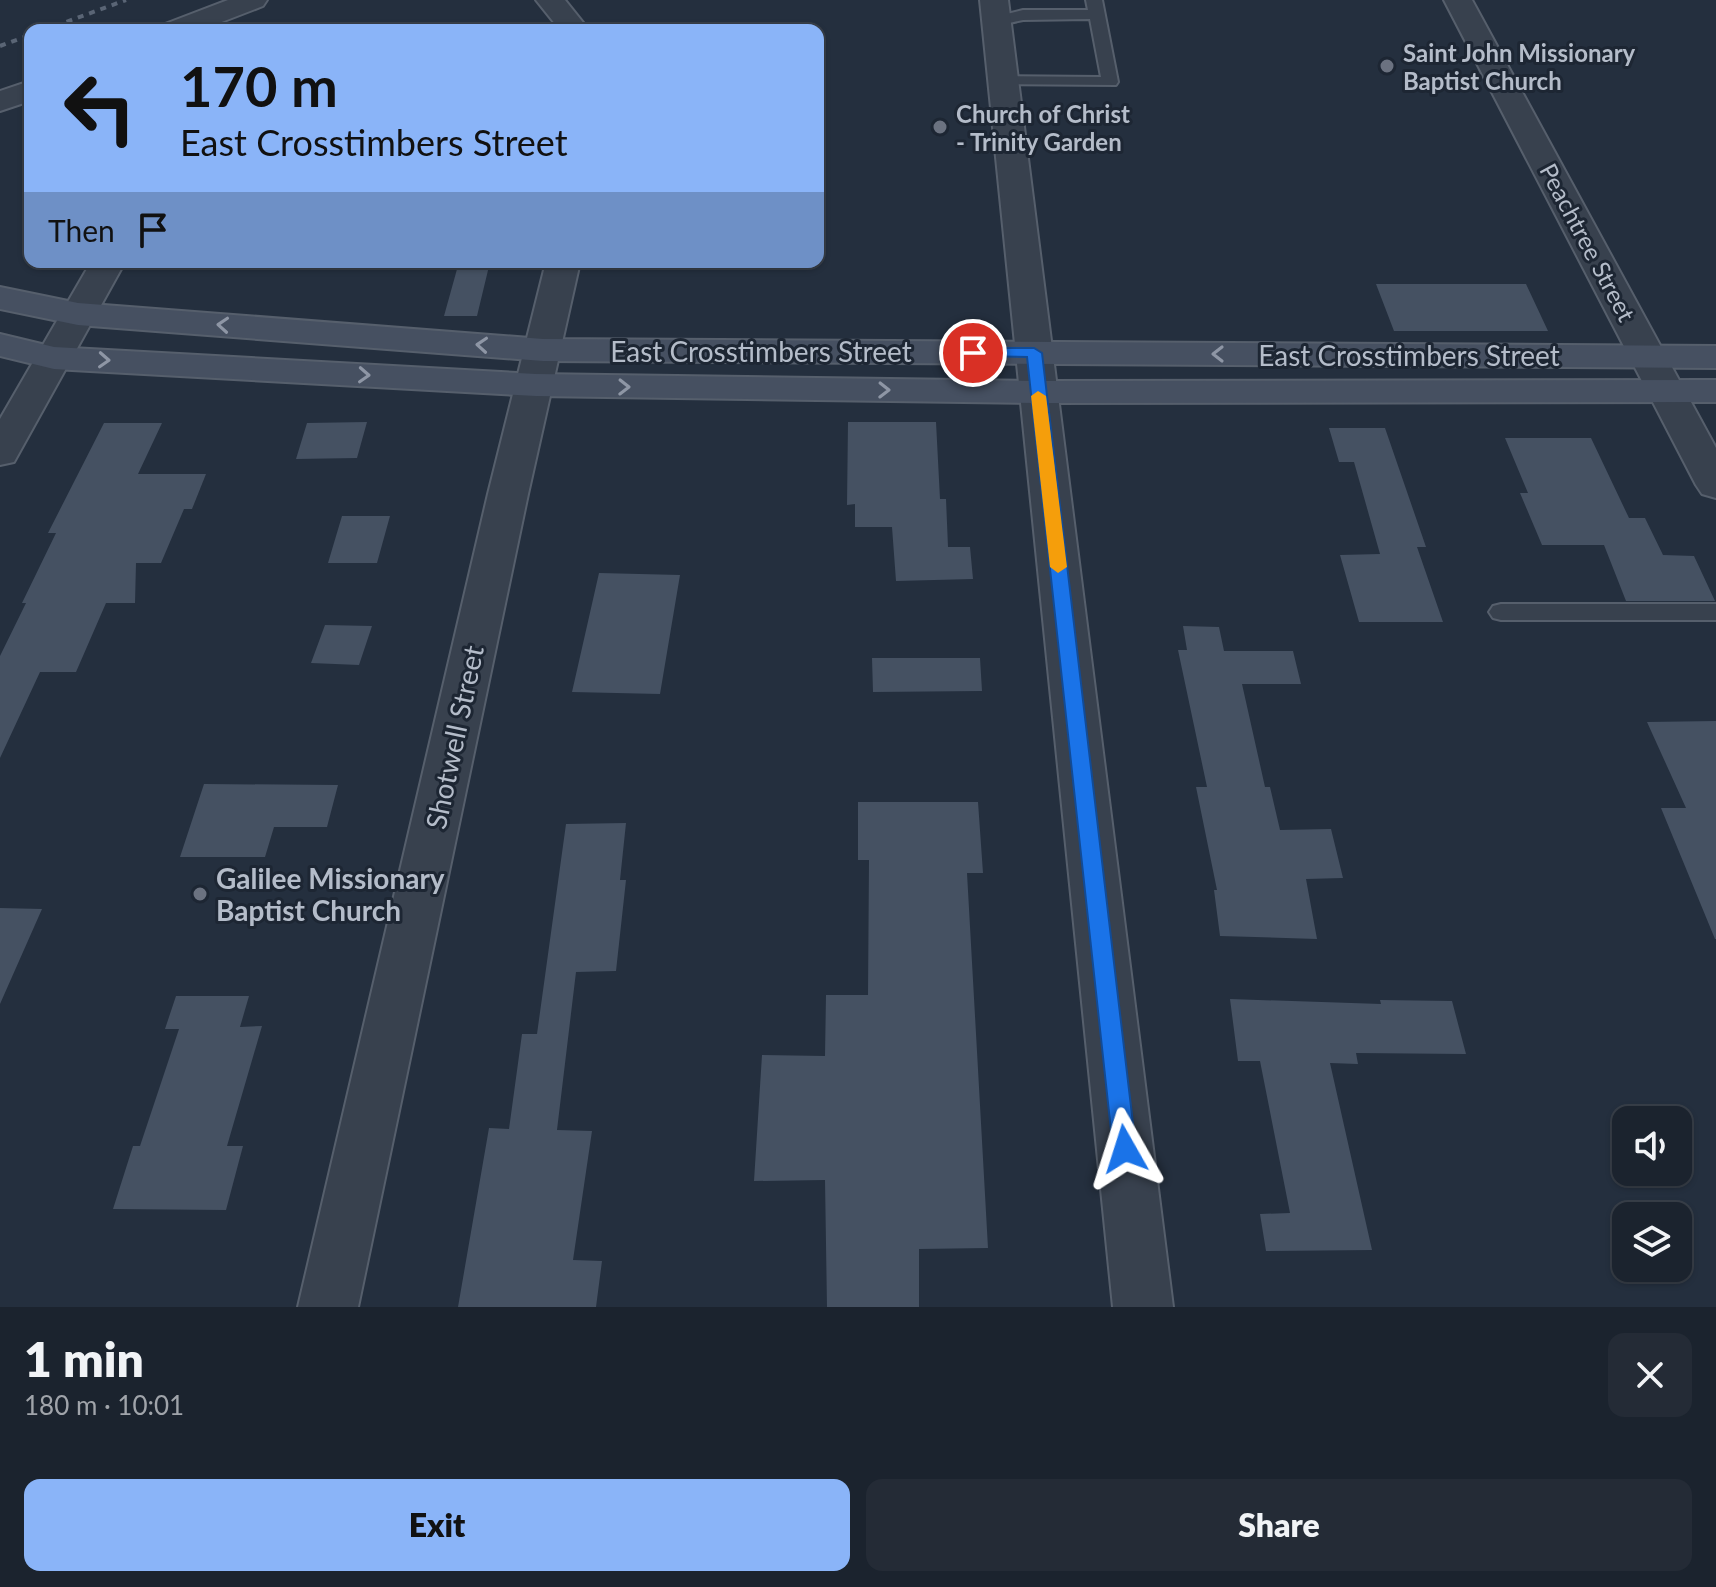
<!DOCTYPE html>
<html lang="en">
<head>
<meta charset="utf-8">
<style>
  :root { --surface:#1b232e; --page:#242b36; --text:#f1f3f6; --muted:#a0a4aa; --line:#39404a; --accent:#8ab4f8 }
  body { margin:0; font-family:Lato,sans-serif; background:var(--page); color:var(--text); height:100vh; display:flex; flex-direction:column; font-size:30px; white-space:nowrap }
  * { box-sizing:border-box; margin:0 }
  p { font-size:26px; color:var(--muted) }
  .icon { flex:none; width:44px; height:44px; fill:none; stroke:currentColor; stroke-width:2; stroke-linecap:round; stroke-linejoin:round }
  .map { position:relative; height:1307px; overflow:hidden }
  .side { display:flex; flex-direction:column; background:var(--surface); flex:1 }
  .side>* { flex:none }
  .banner { position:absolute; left:24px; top:24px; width:800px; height:244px; border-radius:16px; box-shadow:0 2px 6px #0004,0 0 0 2px var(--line); background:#8ab4f8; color:#111; overflow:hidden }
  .tools { position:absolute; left:1612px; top:1106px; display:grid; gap:16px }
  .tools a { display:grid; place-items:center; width:80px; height:80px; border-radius:16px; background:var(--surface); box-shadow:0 2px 6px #0004,0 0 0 2px var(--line); font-size:40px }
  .pin { position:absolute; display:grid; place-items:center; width:68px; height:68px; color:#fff; margin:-34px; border:4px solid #fff; border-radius:50%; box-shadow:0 2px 8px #0007 }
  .me { position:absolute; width:88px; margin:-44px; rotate:354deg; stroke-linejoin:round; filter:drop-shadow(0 0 6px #0008) }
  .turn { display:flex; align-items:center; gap:28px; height:168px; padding:0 24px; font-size:36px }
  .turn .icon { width:104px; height:104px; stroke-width:2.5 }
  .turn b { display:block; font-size:56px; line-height:68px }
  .then { display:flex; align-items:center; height:76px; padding:0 24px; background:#0003; gap:16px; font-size:30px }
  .round { display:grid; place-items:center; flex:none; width:84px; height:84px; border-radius:16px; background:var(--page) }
  .summary { display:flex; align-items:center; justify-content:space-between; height:136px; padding:0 24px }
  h1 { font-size:48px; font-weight:800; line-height:60px }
  .cta { display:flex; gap:16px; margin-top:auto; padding:16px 24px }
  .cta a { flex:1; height:92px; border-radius:16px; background:var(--accent); color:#111; font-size:32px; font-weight:800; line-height:92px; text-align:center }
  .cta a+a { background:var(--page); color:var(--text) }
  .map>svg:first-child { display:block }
  .building { fill:#455162 }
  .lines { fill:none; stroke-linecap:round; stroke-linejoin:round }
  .service-casing { stroke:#565f6c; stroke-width:4 }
  .minor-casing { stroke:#565f6c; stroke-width:4 }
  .secondary-casing { stroke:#565f6c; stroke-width:4 }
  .service { fill:#38414e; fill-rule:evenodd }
  .minor { fill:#38414e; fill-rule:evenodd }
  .secondary { fill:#465061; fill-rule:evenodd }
  .rail { stroke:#5a6575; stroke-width:4; stroke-dasharray:6 6; stroke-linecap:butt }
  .oneway { stroke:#8e96a5 }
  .route { fill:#1a73e8; stroke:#114b97; stroke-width:2 }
  .slow { fill:#f59e0b }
  .worship-dot { fill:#6b7280; stroke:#1d2633; stroke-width:3 }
  .labels { text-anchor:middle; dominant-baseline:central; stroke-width:6; stroke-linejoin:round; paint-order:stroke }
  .far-poi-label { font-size:24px; font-weight:bold; fill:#b4bcc9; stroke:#1d2633; text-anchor:start }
  .far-street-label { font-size:24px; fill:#b4bcc9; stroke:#1d2633 }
  .street-label { font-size:28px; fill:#b4bcc9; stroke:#1d2633 }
  .poi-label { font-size:28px; font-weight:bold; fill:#b4bcc9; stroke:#1d2633; text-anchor:start }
</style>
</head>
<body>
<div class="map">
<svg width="1716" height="1307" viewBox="0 0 1716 1307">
  <rect width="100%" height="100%" fill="#242f3e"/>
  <path class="building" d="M459 262H490L477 316H444Z
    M1376 284H1526L1548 331H1394Z
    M367 422 357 458 296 459 307 423Z
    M848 422H936L940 499H946L948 547H970L973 579 896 581 892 527H855V504L847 505Z
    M104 423H162L138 474H206L192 509H184L161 563H136L135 603H106L76 672H40L0 758V656L26 603H22L56 533H48Z
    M1329 428H1385L1426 547H1417L1443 622H1359L1340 555 1380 554 1354 462H1339Z
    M1505 438H1591L1629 518H1645L1663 555 1694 556 1715 601H1626L1604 545H1542L1520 493H1528Z
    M342 516H390L377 563H328Z
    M599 573 680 575 660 694 572 692Z
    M325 625 372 626 359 665 311 663Z
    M1183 626 1219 627 1224 651H1293L1301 684H1242L1265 787H1270L1280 830 1331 829 1343 878 1306 879 1317 939 1220 936 1214 890H1217L1196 787H1207L1178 650H1187Z
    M872 658H980L982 691 873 692Z
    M1716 721V939H1715L1661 808H1686L1647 722Z
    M204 784 338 785 327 827H274L265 857H180Z
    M858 802H978L983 873H967L988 1248 919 1249V1307H827L825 1180 754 1181 762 1055 825 1056 826 995H868L869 860H858Z
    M626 823 620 880H626L616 971 576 972 557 1130 592 1131 573 1260 602 1261 596 1307H458L489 1128 509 1129 522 1034H537L566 824Z
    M0 908 42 909 0 1004Z
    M176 996H249L240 1027 262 1026 227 1146H243L226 1210 113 1209 133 1146H140L179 1029H165Z
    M1230 999 1381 1004 1380 1000 1452 1001 1466 1054 1356 1053 1358 1064 1330 1063 1372 1250 1266 1251 1260 1214 1290 1213 1260 1061H1238Z"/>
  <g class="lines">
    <g class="service-casing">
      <path id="service" d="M1086 0H1102L1118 82 1116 85 997 84V78L1003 76 1101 77 1090 19 1023 20 996 26 988 21 991 18 1023 10H1088Z
        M1501 604H1716V620H1501L1493 618 1489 612 1493 606Z"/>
    </g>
    <g class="minor-casing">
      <path id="minor" d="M228 0H267L263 6 201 30H161L165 24Z
        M536 0H565L589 30H560Z
        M980 0H1008L1173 1307H1113Z
        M1444 0H1472L1716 448V498L1702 494 1696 485Z
        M30 81V101L0 111V91Z
        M91 262H125L19 453 14 462 0 465V419Z
        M546 262H580L528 494 358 1307H298L488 494Z"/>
    </g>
    <g class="secondary-casing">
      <path id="secondary" d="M0 287 78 303 543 339 1716 346V368L543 361 78 325 0 309Z
        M0 334 54 347 536 374 1038 381 1716 380V402L1038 403 536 396 54 369 0 356Z"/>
    </g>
    <use href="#service" class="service"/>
    <use href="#minor" class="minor"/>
    <use href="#secondary" class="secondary"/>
    <path class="rail" d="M44 30 126 0
      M0 46 30 35"/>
  </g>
  <defs><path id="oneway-chevron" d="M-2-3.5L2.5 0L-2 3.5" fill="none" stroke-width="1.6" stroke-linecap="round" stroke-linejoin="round" transform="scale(2)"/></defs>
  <g class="oneway">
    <use href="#oneway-chevron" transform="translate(223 325) rotate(-176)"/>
    <use href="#oneway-chevron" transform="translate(482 345) rotate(-176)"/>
    <use href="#oneway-chevron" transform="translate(1218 354) rotate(-180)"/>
    <use href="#oneway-chevron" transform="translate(104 360) rotate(3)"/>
    <use href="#oneway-chevron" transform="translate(364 375) rotate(3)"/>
    <use href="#oneway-chevron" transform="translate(624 387) rotate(1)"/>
    <use href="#oneway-chevron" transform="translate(884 390) rotate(1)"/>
  </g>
  <path class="route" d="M973 348H1034L1042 353 1136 1149 1133 1157 1125 1160 1117 1157 1113 1149 1027 357 967 356 965 353Z"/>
  <path class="slow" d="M1038 391 1046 396 1067 567 1058 573 1050 567 1031 396Z"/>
  <g class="worship-dot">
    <circle cx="1387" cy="66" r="8"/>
    <circle cx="940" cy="127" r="8"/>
    <circle cx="200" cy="894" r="8"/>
  </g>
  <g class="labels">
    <g class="far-poi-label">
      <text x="1403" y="52">Saint John Missionary<tspan x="1403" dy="28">Baptist Church</tspan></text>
      <text x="956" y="113">Church of Christ<tspan x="956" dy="28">- Trinity Garden</tspan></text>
    </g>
    <g class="far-street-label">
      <text transform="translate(1588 242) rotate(62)">Peachtree Street</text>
    </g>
    <g class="street-label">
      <text x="761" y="351">East Crosstimbers Street</text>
      <text x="1409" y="355">East Crosstimbers Street</text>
      <text transform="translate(454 737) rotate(-78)">Shotwell Street</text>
    </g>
    <g class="poi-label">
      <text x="216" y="878">Galilee Missionary<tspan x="216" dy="32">Baptist Church</tspan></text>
    </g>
  </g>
</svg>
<div class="tools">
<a><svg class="icon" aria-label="sound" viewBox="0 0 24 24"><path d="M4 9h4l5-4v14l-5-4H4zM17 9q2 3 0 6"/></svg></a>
<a><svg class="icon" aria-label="layers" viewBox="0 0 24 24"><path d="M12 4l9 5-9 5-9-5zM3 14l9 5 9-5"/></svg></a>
</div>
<div class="pin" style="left:973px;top:353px;background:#d93025"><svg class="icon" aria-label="arrive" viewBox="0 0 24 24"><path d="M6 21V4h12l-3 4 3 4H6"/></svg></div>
<svg class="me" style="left:1125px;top:1149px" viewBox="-20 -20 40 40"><path d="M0-17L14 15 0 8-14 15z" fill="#1a73e8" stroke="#fff" stroke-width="4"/></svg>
<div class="banner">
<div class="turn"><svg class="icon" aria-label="left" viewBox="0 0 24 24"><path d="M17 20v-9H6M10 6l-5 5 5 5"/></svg><div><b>170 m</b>East Crosstimbers Street</div></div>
<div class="then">Then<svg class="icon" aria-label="arrive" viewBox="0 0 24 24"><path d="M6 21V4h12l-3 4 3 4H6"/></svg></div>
</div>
</div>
<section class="side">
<div class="summary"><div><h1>1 min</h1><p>180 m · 10:01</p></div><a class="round"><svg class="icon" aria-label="close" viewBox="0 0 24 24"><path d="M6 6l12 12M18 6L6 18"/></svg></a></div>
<div class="cta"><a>Exit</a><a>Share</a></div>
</section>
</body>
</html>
